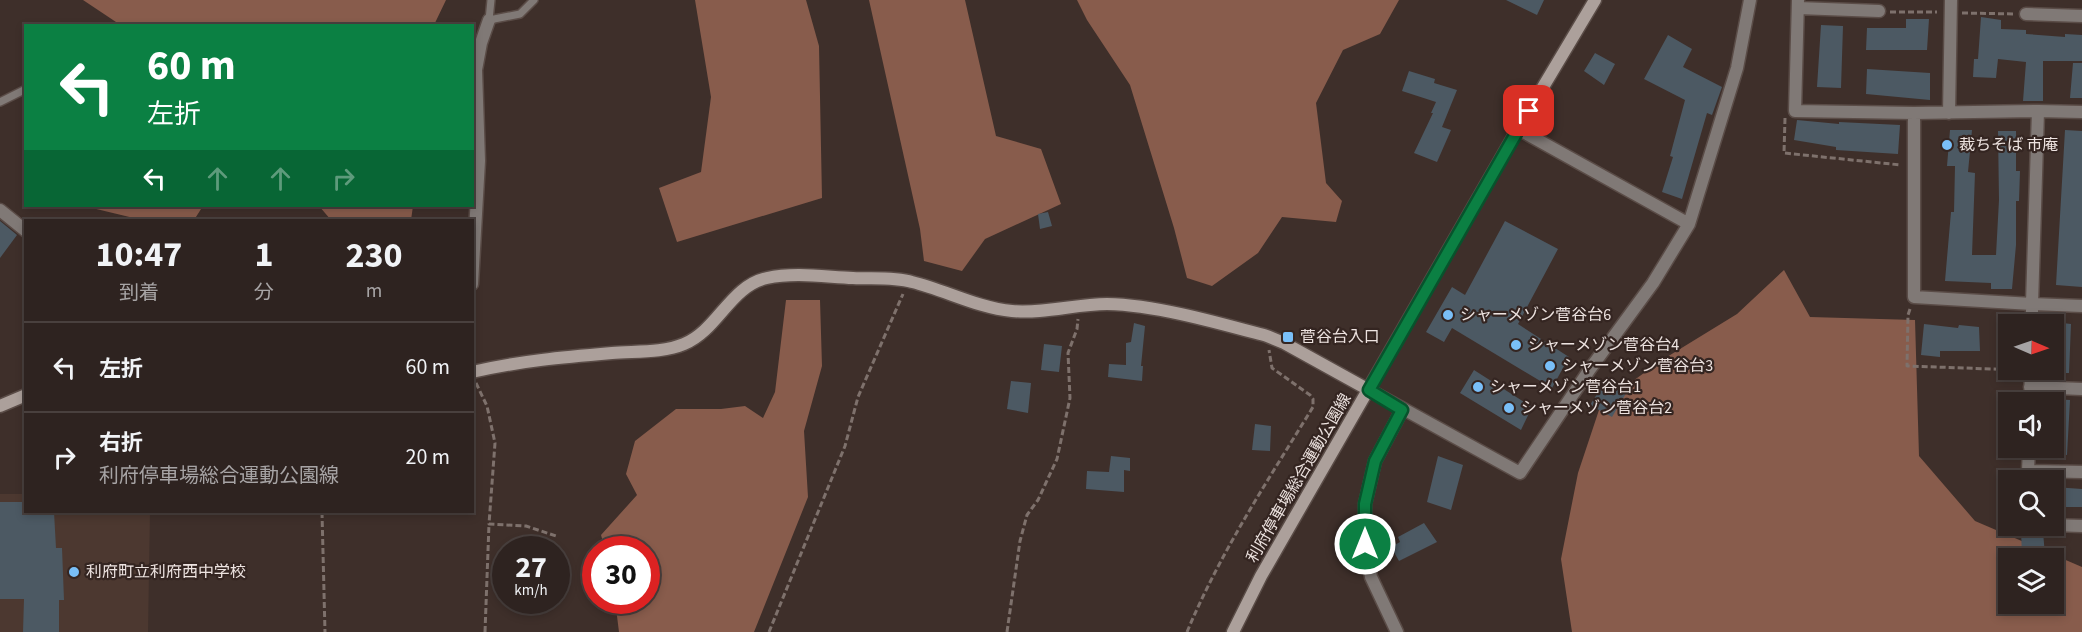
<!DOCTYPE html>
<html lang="ja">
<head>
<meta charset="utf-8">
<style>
  :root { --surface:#2e2320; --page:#362b29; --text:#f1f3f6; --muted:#a7a4a5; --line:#49403e }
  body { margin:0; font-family:"Source Sans 3","Noto Sans JP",sans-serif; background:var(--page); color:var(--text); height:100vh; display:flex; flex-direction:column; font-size:22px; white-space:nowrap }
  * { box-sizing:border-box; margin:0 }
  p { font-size:20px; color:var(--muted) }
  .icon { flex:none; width:33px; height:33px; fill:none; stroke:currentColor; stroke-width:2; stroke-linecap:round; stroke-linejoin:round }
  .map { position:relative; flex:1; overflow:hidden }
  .drawer { position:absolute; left:24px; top:219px; width:450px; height:294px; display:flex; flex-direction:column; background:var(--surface); border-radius:0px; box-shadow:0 3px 9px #0003,0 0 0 2px var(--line) }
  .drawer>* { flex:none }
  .banner { position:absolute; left:24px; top:24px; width:450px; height:183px; border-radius:0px; box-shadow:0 3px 9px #0003,0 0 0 2px var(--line); background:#0b8043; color:#fff; overflow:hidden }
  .needle { width:39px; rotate:92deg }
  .buttons { position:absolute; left:1998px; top:314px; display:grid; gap:12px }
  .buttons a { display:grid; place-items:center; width:66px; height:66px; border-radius:0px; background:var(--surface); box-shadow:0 3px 9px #0003,0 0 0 2px var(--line); font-size:30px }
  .speed { position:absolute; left:492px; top:536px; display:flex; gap:12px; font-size:30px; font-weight:700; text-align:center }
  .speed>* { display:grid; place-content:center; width:78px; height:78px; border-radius:50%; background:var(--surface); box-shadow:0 3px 9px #0003,0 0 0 2px var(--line); line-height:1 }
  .speed small { font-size:15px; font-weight:400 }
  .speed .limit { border:9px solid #d22; background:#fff; color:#111 }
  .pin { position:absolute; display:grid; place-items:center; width:51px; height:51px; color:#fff; margin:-26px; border-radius:12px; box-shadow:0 3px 9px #0006 }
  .me { position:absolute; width:66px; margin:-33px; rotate:0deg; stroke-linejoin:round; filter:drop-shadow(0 0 4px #0008) }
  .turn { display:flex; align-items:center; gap:21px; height:126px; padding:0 24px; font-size:27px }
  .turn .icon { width:78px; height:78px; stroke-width:2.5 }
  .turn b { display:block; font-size:42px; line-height:51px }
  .lanes { display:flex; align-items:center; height:57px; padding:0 24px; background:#0003; justify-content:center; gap:30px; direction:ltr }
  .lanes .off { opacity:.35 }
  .eta { display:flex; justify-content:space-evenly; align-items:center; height:102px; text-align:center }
  .eta b { font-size:36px; font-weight:700; line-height:42px }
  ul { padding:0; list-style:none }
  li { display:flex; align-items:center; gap:18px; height:90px; padding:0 24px; border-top:2px solid var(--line) }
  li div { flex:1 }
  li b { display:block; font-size:22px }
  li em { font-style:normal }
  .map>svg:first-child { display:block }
  .built { fill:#4c3830 }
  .forest { fill:#885c4c; fill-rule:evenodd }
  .building { fill:#4c5963 }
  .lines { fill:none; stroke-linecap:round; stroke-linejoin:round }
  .lane-casing { stroke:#5a4c47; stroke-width:10 }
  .street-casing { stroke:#5a4c47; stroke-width:15 }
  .secondary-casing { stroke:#5a4c47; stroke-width:15 }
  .path { stroke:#7e716c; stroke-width:3; stroke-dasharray:6 3; stroke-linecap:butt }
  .lane { stroke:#807976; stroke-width:7 }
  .street { stroke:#807976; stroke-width:12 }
  .secondary { stroke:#aca09b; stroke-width:12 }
  .route-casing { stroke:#07532c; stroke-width:15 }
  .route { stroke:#0b8043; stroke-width:10 }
  .poi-dot { fill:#79bff8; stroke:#342521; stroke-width:2 }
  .labels { text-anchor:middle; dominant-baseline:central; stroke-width:4.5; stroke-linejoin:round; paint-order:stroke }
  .poi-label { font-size:16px; fill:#ede3e0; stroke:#342521; text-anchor:start }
  .street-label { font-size:16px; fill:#ede3e0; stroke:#342521 }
</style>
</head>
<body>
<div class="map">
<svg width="2082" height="632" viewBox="0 0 2082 632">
  <rect width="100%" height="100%" fill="#3e2f2a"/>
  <path class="built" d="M0 494H25L26 512H150L148 632H0Z"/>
  <path class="forest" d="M83 0H446L434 25 122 26Z
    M695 0H806L819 46 822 198 677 242 659 188 701 172 711 97Z
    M869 0H965L996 136 1041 149 1061 204 985 239 962 271 924 261 920 229Z
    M1077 0H1399L1380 34 1343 50 1316 103 1326 183 1342 201 1336 222 1282 217 1258 253 1212 286 1187 278 1174 228 1130 85 1087 20Z
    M88 206H203L194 220H142L88 207Z
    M319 206H413L411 220H331Z
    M1784 270 1810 317 1915 320 1919 456 1975 521 2082 567V632H1572L1561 559 1578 473 1601 404 1662 360 1737 314ZM2008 558H2054V603H2008Z
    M786 300H820L822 366 804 431 808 497 754 632H619L615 600H646V549H605L601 535 637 495 626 474 635 441 676 409H721L745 406 763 418 775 392Z"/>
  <path class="building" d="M1506 0H1544L1537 15Z
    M1981 17 2001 20V29L2026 30V34L2065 37V34L2082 35V61H2043V101H2023L2026 62 1998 59 1996 78 1973 77 1974 59H1978Z
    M1906 19H1929L1927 50H1866L1867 28H1906Z
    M1821 25 1843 26 1841 88 1817 87Z
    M1668 35 1692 49 1683 67 1722 87 1712 115 1707 113 1682 199 1662 192 1673 157 1670 156 1685 100 1644 79Z
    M1595 53 1615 64 1604 85 1584 71Z
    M2073 63H2082V98H2070Z
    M1867 69 1930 73V100L1866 94Z
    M1409 71 1435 79 1434 83 1457 90 1442 127 1451 130 1437 162 1414 153 1433 113H1431L1436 102 1402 91Z
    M1797 120 1839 124V122L1900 125 1898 154 1836 150V147L1794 140Z
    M1950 130H1972L1968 172 1975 173 1972 255H1996L1999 200 1998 131H2016V171H2020L2019 201H2016V245L2012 289H1991V283L1945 281 1951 212H1954L1955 166H1947Z
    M2065 130 2082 131V287L2056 285Z
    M1048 212 1052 226 1040 229 1038 214Z
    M0 221 17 235 0 258Z
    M1505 221 1558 249 1518 324 1569 357 1552 388 1452 328 1444 342 1426 332 1452 287 1465 295Z
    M2054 322 2071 324 2069 373H2054Z
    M1134 323 1145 326 1141 366H1143L1142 381 1108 377 1109 364 1126 365V343L1131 342Z
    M1924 324 1958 328 1959 325 1979 327 1980 351H1940V357L1921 355Z
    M1044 344 1062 346 1059 372 1041 370Z
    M1474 370 1532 407 1521 430 1460 393Z
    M1608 377 1628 390 1612 417 1590 405Z
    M1011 381 1031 383 1028 413 1007 409Z
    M2054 399 2070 400 2067 455 2054 454Z
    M1255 424 1271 426 1270 451 1252 450Z
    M1111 456 1130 458V471L1124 470V492L1086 489 1087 471 1109 472Z
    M1438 456 1463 465 1451 510 1427 502Z
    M2054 487 2082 489V507H2054Z
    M0 502H26V512H54L56 548H62L64 600H59V632H23L24 599H0Z
    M1424 523 1437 542 1399 561 1391 547 1400 542 1398 537Z
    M2021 530 2043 531 2045 556 2022 557Z"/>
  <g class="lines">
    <g class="lane-casing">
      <path id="lane" d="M491 0 489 20 520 14 534 0
        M0 102 26 89"/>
    </g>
    <g class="street-casing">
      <path id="street" d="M1798 0 1795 111 1914 113 2038 111 2032 304 1914 297V113
        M1798 8 1879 11
        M2026 14 2082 16
        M2038 111 2082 112
        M1949 113 1951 0
        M1518 129 1689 224
        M0 210 26 231
        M472 284 479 161 476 70 481 43 489 20
        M2032 324V304L2082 306
        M2030 387 2082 389
        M1369 390 1520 473 1590 369 1653 283 1689 224 1737 68 1750 0
        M2030 402 2031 369
        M2029 447 2028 471 2082 472
        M2053 525 2082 526
        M1397 632 1371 577 1365 544V504L1375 461 1402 410"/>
    </g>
    <g class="secondary-casing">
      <path id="secondary" d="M472 372C519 361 565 357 612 353 634 351 663 353 684 344 718 330 730 286 767 278 795 272 826 277 853 278 873 279 894 277 912 282 945 290 978 308 1012 311 1044 314 1076 304 1107 304 1157 305 1219 323 1267 336L1284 343 1369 390
        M0 406 26 395
        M1233 632 1261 576 1518 129 1595 0"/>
    </g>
    <path class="path" d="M1890 12H1937
      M1962 13 2015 14
      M1785 118 1784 153 1901 165
      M1910 309 1908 315 1907 366 2020 370
      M476 383 487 406 495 443 489 524 526 526 556 536
      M322 512 325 632
      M485 632 489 524
      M769 632 845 446 858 397 903 294
      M1007 632 1020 541 1027 515 1038 500 1057 459 1070 398 1068 353 1077 329 1078 319
      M1187 632C1220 553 1268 480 1313 407V399L1310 395 1272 368 1269 350"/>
    <use href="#lane" class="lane"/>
    <use href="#street" class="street"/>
    <use href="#secondary" class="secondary"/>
  </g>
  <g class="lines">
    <g class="route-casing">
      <path id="route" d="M1365 544V504L1375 461 1402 410 1369 390 1529 111"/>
    </g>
    <use href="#route" class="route"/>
  </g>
  <g class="poi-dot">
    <circle cx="1947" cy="145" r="6"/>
    <circle cx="1448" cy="315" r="6"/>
    <rect x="1282" y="331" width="12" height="12" rx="3"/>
    <circle cx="1516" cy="345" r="6"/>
    <circle cx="1550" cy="366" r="6"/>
    <circle cx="1478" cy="387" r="6"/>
    <circle cx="1509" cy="408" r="6"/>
    <circle cx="74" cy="572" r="6"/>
  </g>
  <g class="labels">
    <g class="poi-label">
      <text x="1959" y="145">裁ちそば 市庵</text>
      <text x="1460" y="315">シャーメゾン菅谷台6</text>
      <text x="1300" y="337">菅谷台入口</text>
      <text x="1528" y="345">シャーメゾン菅谷台4</text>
      <text x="1562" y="366">シャーメゾン菅谷台3</text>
      <text x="1490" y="387">シャーメゾン菅谷台1</text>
      <text x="1521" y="408">シャーメゾン菅谷台2</text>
      <text x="86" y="572">利府町立利府西中学校</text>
    </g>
    <g class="street-label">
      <text transform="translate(1299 478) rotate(-60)">利府停車場総合運動公園線</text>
    </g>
  </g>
</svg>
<div class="buttons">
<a><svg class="needle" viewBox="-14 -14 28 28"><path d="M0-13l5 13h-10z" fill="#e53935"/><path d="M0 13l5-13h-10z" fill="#a7a4a5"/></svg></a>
<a><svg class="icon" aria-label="sound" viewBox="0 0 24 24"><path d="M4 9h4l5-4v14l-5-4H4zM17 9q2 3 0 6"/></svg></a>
<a><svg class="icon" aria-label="search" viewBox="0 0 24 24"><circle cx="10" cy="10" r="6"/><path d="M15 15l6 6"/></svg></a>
<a><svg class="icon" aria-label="layers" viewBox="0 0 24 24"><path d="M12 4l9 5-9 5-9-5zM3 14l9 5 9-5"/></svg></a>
</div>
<div class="speed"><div>27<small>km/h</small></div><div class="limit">30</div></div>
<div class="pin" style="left:1529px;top:111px;background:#d93025"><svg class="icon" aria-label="arrive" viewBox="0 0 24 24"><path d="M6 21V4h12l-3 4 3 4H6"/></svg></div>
<svg class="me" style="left:1365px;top:544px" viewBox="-20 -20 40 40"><circle r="17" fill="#0b8043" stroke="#fff" stroke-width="3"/><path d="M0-11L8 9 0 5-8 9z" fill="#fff"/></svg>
<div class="banner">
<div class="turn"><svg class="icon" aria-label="left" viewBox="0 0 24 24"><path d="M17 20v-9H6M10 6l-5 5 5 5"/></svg><div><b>60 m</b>左折</div></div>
<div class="lanes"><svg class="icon" aria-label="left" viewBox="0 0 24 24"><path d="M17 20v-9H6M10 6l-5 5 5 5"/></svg><svg class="icon off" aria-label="ahead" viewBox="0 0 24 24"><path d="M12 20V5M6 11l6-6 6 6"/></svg><svg class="icon off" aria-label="ahead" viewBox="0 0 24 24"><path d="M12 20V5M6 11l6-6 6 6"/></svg><svg class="icon off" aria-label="right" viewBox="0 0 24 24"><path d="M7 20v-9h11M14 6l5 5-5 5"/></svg></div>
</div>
<section class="drawer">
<div class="eta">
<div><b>10:47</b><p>到着</p></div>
<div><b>1</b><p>分</p></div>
<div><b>230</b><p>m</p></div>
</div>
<ul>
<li><svg class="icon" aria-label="left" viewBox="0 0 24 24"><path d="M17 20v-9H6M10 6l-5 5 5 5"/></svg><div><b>左折</b></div><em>60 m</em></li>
<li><svg class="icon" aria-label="right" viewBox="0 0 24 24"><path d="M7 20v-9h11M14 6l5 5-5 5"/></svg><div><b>右折</b><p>利府停車場総合運動公園線</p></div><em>20 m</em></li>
</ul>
</section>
</div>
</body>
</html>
